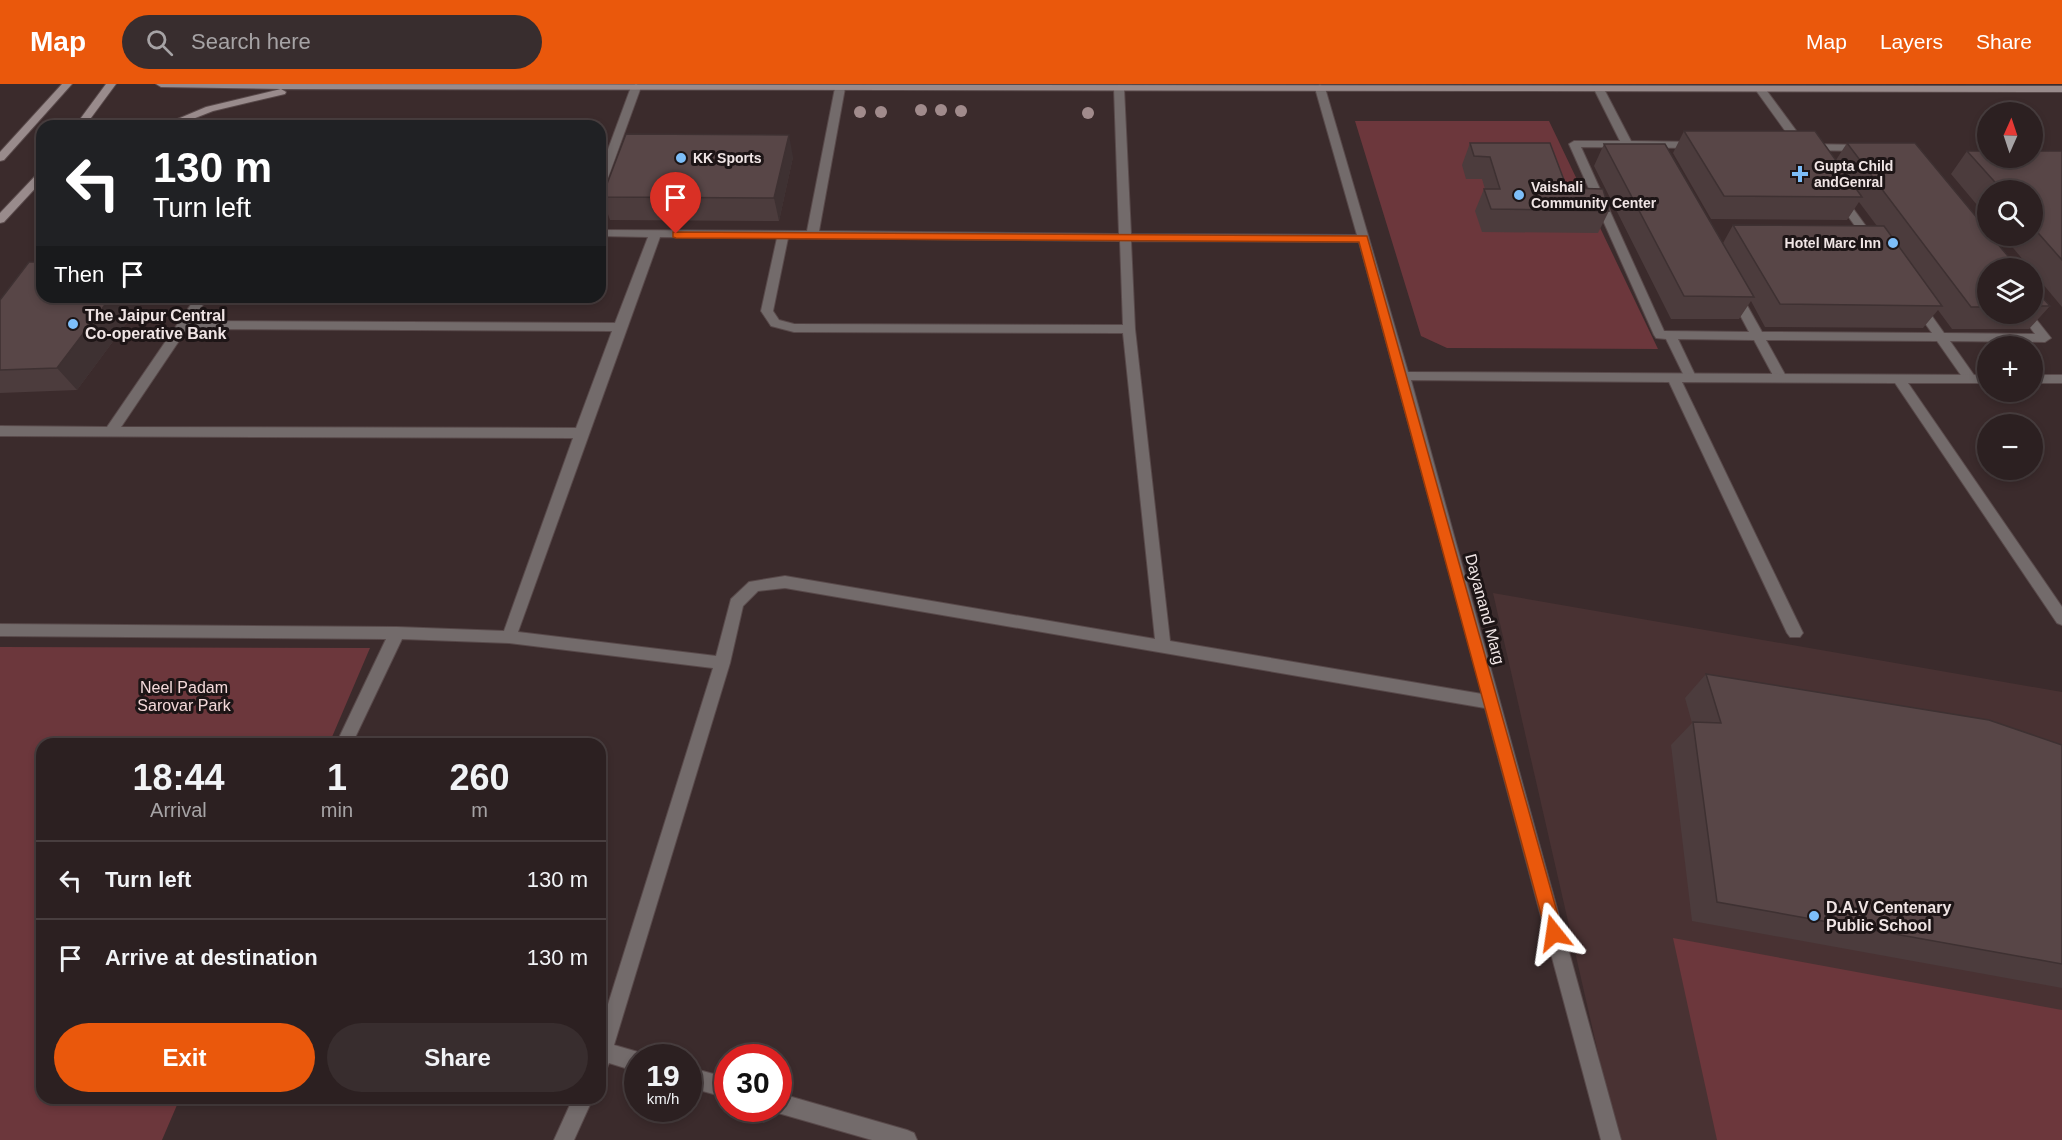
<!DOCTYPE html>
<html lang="en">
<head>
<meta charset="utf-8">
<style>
  :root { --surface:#2c2021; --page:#382d2e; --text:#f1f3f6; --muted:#a6a3a5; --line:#483e3f; --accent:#ea580c }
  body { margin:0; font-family:Helvetica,sans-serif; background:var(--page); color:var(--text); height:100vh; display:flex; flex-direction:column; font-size:22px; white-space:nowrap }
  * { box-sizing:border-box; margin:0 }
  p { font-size:20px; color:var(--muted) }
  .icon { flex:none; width:33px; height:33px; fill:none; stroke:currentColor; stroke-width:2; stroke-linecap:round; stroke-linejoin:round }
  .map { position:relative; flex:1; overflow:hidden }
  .side { position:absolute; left:36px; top:654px; width:570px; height:366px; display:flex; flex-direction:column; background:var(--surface); border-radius:18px; box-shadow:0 3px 9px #0003,0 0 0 2px var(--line) }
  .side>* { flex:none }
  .banner { position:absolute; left:36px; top:36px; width:570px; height:183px; border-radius:18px; box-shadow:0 3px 9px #0003,0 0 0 2px var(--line); background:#202124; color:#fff; overflow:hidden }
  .needle { width:39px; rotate:3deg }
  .fabs { position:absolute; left:1977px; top:18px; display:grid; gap:12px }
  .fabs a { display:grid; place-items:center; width:66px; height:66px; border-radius:50%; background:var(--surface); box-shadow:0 3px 9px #0003,0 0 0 2px var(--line); font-size:30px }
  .speed { position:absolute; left:624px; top:960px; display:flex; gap:12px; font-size:30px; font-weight:700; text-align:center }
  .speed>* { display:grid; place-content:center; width:78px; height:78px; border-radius:50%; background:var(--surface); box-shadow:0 3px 9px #0003,0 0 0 2px var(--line); line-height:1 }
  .speed small { font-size:15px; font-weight:400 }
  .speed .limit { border:9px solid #d22; background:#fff; color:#111 }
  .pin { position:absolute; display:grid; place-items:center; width:51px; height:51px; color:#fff; margin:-62px -26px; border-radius:50% 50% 50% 0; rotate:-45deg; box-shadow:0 0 6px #0007 }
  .pin .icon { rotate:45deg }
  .me { position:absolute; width:66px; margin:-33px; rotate:345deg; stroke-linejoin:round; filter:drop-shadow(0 0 4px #0008) }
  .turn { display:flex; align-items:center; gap:21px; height:126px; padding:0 18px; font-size:27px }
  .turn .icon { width:78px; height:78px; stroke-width:2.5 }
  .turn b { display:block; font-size:42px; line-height:51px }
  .then { display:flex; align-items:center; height:57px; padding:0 18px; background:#0003; gap:12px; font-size:22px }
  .eta { display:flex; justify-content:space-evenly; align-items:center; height:102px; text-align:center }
  .eta b { font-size:36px; font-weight:700; line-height:42px }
  .button { display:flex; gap:12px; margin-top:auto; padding:12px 18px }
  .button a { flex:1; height:69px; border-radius:36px; background:var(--accent); color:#fff; font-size:24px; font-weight:700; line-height:69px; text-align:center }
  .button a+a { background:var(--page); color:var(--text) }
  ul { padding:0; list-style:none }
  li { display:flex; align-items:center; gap:18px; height:78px; padding:0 18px; border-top:2px solid var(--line) }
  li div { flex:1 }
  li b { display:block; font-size:22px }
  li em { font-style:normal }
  header { display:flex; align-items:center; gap:36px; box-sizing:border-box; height:84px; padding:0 30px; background:var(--accent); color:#fff }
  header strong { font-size:28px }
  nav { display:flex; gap:33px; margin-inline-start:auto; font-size:21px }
  .search { width:420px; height:54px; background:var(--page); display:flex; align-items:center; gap:15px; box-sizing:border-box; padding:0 21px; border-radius:33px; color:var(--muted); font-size:22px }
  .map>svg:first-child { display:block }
  .built { fill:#493233 }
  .green { fill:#6c373c }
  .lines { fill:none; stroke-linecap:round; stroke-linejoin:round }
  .lane-casing { stroke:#58494a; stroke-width:2 }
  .street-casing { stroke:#58494a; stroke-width:2 }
  .secondary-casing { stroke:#58494a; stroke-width:2 }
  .lane { fill:#736b6b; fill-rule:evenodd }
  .street { fill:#736b6b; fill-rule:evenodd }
  .secondary { fill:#998b8c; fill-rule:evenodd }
  .tree { fill:#a18b8c }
  .wall { fill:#4c3c3d }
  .shaded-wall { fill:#3e3132 }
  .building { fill:#584647; stroke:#3e3132; stroke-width:1.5 }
  .route { fill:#ea580c; stroke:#983908; stroke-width:1.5 }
  .poi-dot { fill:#7dbef9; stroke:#1d1516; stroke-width:2 }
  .labels { text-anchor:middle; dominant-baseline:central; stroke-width:6; stroke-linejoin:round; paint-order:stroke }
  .far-poi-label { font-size:14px; font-weight:bold; fill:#f0e5e5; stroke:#1d1516; text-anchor:start }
  .poi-label { font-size:16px; font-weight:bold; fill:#f0e5e5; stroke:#1d1516; text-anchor:start }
  .street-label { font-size:16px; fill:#f0e5e5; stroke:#1d1516 }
  .park-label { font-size:16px; fill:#f4d9da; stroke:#1d1516 }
</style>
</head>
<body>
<header>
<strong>Map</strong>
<div class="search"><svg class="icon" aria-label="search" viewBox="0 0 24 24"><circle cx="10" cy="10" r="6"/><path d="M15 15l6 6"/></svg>Search here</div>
<nav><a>Map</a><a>Layers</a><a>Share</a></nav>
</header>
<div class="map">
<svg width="2062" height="1056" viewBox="0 0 2062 1056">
  <rect width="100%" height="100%" fill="#3b2b2c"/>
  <path class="built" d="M1493 509 2062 608V1056H1618Z"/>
  <path class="green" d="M1355 37H1549L1658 265 1447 264 1421 252Z
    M0 563 370 564 329 660H42V1014H180L162 1056H0Z
    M1673 854 2062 926V1056H1717Z"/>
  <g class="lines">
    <g class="lane-casing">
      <path id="lane" d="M1599 2 1604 5 1631 57 1697 58 1702 61 1697 64 1581 63 1664 247 1749 248 1729 210 1735 206 1739 207 1762 248 1932 249 1912 221 1918 217 1922 218 1944 249 2035 250 2020 230H2032L2051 254 2045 258 1950 257 1976 294 1970 298 1965 297 1937 257 1766 256 1787 294 1781 298 1776 297 1754 256 1678 255 1696 293 1694 296H1686L1666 255 1656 254 1654 251 1569 60 1574 57H1620L1594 5Z
        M1756 3H1764L1806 60 1865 61 1870 64 1865 67 1799 66 1755 5Z
        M1840 111 1844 112 1876 156V160H1868L1835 114Z"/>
    </g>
    <g class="street-casing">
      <path id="street" d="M636 0 641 3 605 102 600 105V87L631 3Z
        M840 1 845 4 819 147 1119 150 1114 4 1119 1 1124 4 1131 150 1357 151 1315 4 1320 1 1325 4 1408 288 1988 291V299H1908L2062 523V541L2057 539 1895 299 1682 298 1803 549 1800 553H1790L1787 549 1669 298 1411 296 1621 1056H1601L1485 624 785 504 758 507 743 522 730 579 614 961 638 968 646 974H638V988L609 979 607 984 600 987V946L713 584 509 559 402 555 352 660H336L386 555 0 552V540L397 543 504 547 573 354 0 352V342L107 343 196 213H208L192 237 615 239 648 153 600 152V146L807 147 835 4ZM660 153 777 154 761 227 771 242 794 248 1123 249 1155 555 785 492 749 498 731 515 716 572 518 548ZM788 154 1120 157 1123 241 794 240 779 236 773 227ZM1131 157 1359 158 1482 610 1170 557 1135 245ZM187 245 612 247 576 344 121 343Z
        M2032 291H2062V299H2032Z
        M688 983 728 994V1014L688 1003Z
        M778 1009 907 1046 914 1049 917 1056H872L778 1029 770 1024H778Z
        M573 1014H593L574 1056H554Z"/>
    </g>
    <g class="secondary-casing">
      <path id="secondary" d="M62 0H72L4 76 0 77V68Z
        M106 0H116L85 42H75Z
        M156 0 2062 2V8L281 5 286 8 285 10 213 27 175 42H161L206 23 281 5 161 3Z
        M42 88V97L4 138 0 139V129L38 89Z"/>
    </g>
    <use href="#lane" class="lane"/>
    <use href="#street" class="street"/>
    <use href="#secondary" class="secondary"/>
  </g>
  <g class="tree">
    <circle cx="921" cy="26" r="6"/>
    <circle cx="941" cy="26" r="6"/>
    <circle cx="961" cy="27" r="6"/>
    <circle cx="860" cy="28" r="6"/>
    <circle cx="881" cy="28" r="6"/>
    <circle cx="1088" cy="29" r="6"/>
  </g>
  <path class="wall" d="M1684 47 1836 76 1847 59 1988 184V230H2032V202L2050 222 2029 245H1952L1938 226 1923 244 1765 243 1751 217 1739 235H1671L1594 82 1604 60 1723 159 1733 141 1877 142 1859 118 1847 136 1711 135 1673 69Z
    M1470 59 1567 104 1609 127 1598 149 1482 148 1475 127 1484 105H1485L1482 95H1466L1462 81Z
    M1967 67H2062V223L2032 187V184H2030L2003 152H2032V106H1988V134L1951 90Z
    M793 73 779 137 610 136 602 113Z
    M42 213H146L77 306 0 309V216Z
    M1706 590 2062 661V904L1692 837 1671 661 1692 639 1685 614Z"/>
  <path class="shaded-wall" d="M789 51 793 73 779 137 774 114Z
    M111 213H146L77 306 57 284Z"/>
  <path class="building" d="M195 38 284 41 283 42H187Z
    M1684 47H1815L1862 113 1724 112Z
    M626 50 789 51 774 114 602 113Z
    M1470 59H1550L1567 104 1603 105 1609 127 1491 125 1484 105H1500L1490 73 1474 72Z
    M1847 59H1915L1988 147V152H1991L2018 184H1988V223H1971Z
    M1604 60H1665L1754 213 1684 212Z
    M1967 67H1988V74H2032V67H2062V176L2032 142V106H2002Z
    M1733 141 1884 142 1942 222 1780 220Z
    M29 178H42V213H111L57 284 0 286V216Z
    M2032 202 2050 222H2032Z
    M1706 590 1989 636 2062 661V880L1717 818 1693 638 1721 639Z"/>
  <path class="route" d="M673 148 1367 152 1563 849 1560 854 1554 857 1549 854 1546 849 1359 158 676 154 673 153Z"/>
  <g class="poi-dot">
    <circle cx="681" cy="74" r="6"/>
    <path d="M1797 81h6v6h6v6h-6v6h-6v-6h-6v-6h6z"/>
    <circle cx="1519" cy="111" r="6"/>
    <circle cx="1893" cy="159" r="6"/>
    <circle cx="73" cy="240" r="6"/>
    <circle cx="1814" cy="832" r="6"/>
  </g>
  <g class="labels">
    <g class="far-poi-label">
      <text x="693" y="74">KK Sports</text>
      <text x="1814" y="82">Gupta Child<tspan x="1814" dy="16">andGenral</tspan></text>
      <text x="1531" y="103">Vaishali<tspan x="1531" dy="16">Community Center</tspan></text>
      <text x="1881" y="159" text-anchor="end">Hotel Marc Inn</text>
    </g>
    <g class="poi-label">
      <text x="85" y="231">The Jaipur Central<tspan x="85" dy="18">Co-operative Bank</tspan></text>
      <text x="1826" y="823">D.A.V Centenary<tspan x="1826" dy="18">Public School</tspan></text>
    </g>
    <g class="street-label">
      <text transform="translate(1485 525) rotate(75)">Dayanand Marg</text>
    </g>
    <g class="park-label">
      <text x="184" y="603">Neel Padam<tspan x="184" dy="18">Sarovar Park</tspan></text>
    </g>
  </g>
</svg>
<div class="fabs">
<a><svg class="needle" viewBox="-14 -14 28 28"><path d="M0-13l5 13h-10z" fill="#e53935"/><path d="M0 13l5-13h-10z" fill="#a6a3a5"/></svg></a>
<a><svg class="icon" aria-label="search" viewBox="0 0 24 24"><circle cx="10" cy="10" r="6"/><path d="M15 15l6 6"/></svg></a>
<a><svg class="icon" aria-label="layers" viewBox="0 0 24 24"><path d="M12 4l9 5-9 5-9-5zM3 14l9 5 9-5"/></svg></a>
<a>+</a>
<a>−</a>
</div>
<div class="speed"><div>19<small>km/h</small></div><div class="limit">30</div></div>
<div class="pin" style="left:676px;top:150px;background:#d93025"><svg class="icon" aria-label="arrive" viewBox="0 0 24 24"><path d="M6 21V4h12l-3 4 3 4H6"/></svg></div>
<svg class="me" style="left:1554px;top:849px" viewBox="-20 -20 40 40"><path d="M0-17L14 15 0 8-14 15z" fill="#ea580c" stroke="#fff" stroke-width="4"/></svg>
<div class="banner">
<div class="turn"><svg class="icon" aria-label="left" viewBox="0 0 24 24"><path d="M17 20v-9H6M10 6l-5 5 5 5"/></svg><div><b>130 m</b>Turn left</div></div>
<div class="then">Then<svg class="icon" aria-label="arrive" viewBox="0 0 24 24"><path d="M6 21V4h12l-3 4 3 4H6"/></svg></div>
</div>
<section class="side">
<div class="eta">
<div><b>18:44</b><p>Arrival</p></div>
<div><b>1</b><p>min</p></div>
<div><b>260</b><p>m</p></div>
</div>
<ul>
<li><svg class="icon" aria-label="left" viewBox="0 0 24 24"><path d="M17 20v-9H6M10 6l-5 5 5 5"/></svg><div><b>Turn left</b></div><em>130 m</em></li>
<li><svg class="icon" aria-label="arrive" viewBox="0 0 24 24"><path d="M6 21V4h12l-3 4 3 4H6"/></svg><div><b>Arrive at destination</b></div><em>130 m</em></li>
</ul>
<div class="button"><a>Exit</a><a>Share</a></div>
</section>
</div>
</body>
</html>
